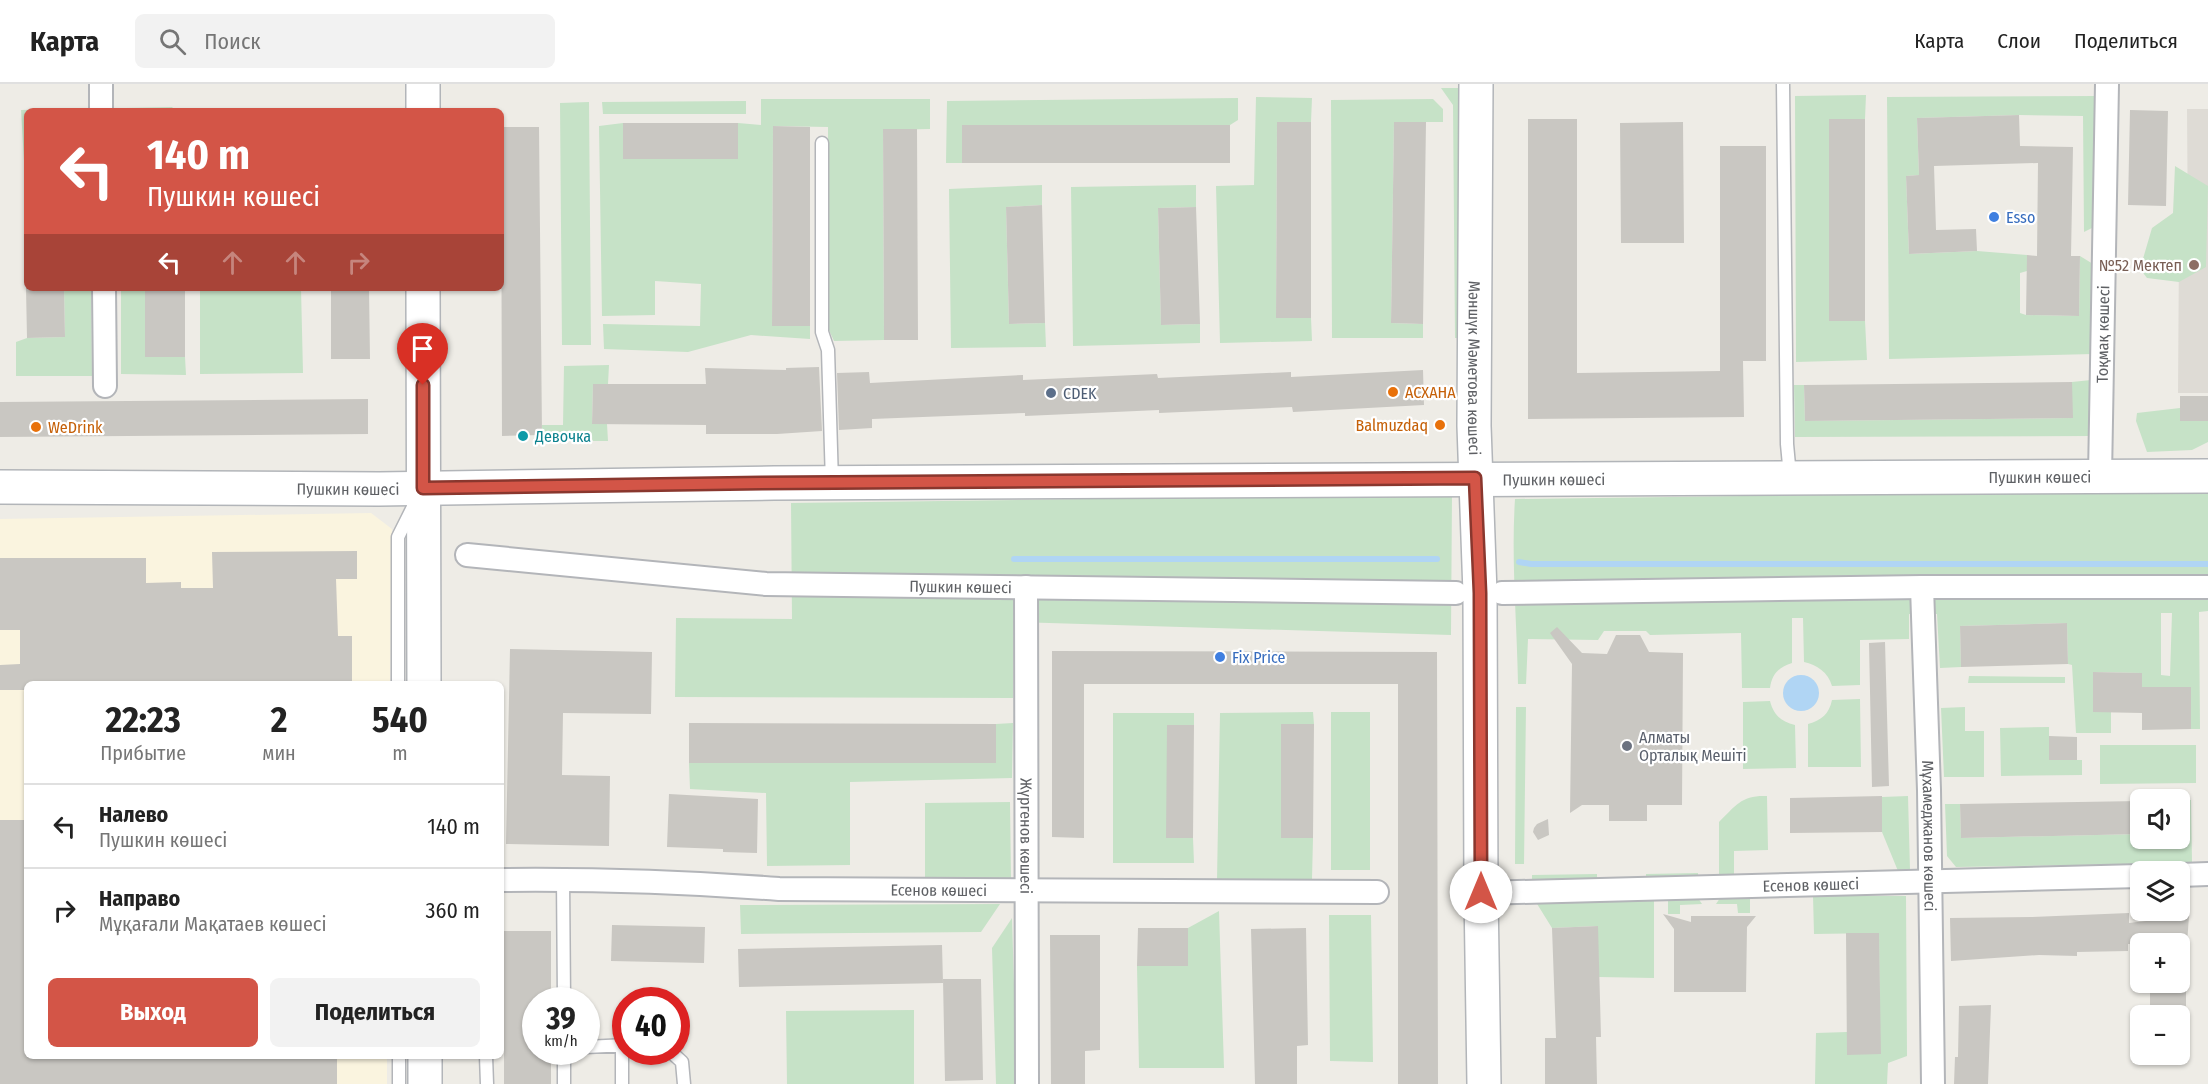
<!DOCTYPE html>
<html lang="ru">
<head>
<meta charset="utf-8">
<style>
  :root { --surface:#fff; --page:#f2f2f2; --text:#222; --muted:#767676; --line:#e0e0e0; --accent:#d35547 }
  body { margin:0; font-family:"Fira Sans Condensed",sans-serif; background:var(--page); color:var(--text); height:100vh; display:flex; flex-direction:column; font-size:22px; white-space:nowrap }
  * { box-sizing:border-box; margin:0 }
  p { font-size:20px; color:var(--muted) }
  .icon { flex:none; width:33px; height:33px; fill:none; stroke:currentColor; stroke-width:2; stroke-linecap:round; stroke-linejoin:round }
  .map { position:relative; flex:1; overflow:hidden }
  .details { position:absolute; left:24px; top:597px; width:480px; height:378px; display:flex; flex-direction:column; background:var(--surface); border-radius:9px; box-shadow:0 2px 4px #0004 }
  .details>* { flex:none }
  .top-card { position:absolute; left:24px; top:24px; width:480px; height:183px; border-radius:9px; box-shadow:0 2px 4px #0004; background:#d35547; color:#fff; overflow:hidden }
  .buttons { position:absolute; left:2130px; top:705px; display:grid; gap:12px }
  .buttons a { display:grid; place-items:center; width:60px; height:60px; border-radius:9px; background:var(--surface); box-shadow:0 2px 4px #0004; font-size:30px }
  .speed { position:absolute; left:522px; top:903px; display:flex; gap:12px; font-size:30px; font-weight:700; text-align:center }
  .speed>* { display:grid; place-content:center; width:78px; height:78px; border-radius:50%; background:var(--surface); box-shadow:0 2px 4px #0004; line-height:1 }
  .speed small { font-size:15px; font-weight:400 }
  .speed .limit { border:9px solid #d22; background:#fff; color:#111 }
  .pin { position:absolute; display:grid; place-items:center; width:51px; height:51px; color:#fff; margin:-62px -26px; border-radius:50% 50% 50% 0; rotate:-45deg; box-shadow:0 0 6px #0007 }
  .pin .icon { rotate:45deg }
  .me { position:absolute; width:66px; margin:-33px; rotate:0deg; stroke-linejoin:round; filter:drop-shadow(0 0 4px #0008) }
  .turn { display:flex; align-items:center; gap:21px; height:126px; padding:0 24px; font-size:27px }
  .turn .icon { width:78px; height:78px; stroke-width:2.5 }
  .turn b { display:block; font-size:42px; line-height:51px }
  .lanes { display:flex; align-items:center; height:57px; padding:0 24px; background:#0003; justify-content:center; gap:30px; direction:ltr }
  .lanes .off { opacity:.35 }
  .eta { display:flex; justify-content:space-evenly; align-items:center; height:102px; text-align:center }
  .eta b { font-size:36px; font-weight:700; line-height:42px }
  .button { display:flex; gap:12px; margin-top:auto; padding:12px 24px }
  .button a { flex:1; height:69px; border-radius:9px; background:var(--accent); color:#fff; font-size:24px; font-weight:700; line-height:69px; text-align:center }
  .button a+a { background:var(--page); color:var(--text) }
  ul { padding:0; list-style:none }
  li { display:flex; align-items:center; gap:18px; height:84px; padding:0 24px; border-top:2px solid var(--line) }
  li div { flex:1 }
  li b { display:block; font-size:22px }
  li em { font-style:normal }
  header { display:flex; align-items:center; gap:36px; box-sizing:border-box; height:84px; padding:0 30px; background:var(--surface); border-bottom:2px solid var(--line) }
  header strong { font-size:28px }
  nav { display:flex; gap:33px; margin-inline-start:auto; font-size:21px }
  .search { width:420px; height:54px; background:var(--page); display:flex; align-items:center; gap:15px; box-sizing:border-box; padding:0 21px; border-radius:9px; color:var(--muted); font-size:22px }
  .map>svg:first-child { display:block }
  .commercial { fill:#faf4df }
  .education { fill:#dedbd5 }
  .green { fill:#c6e2c7; fill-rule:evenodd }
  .water { fill:#b0d5f4 }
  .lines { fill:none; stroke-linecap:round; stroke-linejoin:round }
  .stream { stroke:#b0d5f4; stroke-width:6 }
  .building { fill:#c9c7c2 }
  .lane-casing { stroke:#b3b5b9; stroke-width:15 }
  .street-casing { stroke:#b3b5b9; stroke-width:26 }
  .secondary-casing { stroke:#b2b5b9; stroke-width:36 }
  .lane { stroke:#fff; stroke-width:12 }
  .street { stroke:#fff; stroke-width:22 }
  .secondary { stroke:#fff; stroke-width:33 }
  .route-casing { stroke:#89372e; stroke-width:15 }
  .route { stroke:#d35547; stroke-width:10 }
  .shop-dot { fill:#3f7fe0; stroke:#fff; stroke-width:2 }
  .education-dot { fill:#8d6e63; stroke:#fff; stroke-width:2 }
  .food-dot { fill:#e8710a; stroke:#fff; stroke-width:2 }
  .service-dot { fill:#5c6f8a; stroke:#fff; stroke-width:2 }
  .culture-dot { fill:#0f9aa8; stroke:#fff; stroke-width:2 }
  .worship-dot { fill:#6b7280; stroke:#fff; stroke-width:2 }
  .labels { text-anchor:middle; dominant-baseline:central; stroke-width:4.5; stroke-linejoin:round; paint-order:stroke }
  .shop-label { font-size:16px; fill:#366cbe; stroke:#fff; text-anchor:start }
  .education-label { font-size:16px; fill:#785e54; stroke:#fff; text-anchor:end }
  .street-label { font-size:16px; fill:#5e6064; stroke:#fff }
  .food-label { font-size:16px; fill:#c56008; stroke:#fff; text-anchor:start }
  .service-label { font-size:16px; fill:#4e5e75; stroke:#fff; text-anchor:start }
  .culture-label { font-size:16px; fill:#0d838f; stroke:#fff; text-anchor:start }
  .worship-label { font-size:16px; fill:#5b616d; stroke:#fff; text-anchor:start }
</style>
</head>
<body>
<header>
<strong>Карта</strong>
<div class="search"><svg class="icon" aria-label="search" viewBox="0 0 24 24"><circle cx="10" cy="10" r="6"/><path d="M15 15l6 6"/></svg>Поиск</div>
<nav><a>Карта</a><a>Слои</a><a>Поделиться</a></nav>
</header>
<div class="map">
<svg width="2208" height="1000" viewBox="0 0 2208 1000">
  <rect width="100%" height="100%" fill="#eeece6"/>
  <path class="commercial" d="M371 429 392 445 390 600H27V972H387V1000H0V435Z"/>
  <path class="education" d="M2187 25H2208V309H2178L2179 163 2188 162Z"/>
  <path class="green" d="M1441 4H1459L1466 16 1465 254H1455L1453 21Z
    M1866 11 1865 35H1829V237H1865L1867 276 1796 278 1795 12Z
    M2097 12 2096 142 2084 148 2083 32 2019 31 1917 34 1919 91 1906 92 1909 170 1977 167 2027 171V187L2020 189V229L2026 231 2079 232 2080 172 2093 180V270L1889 275 1887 13Z
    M1256 13 1312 14 1311 38 1277 39 1276 233 1311 234 1312 257 1220 259 1216 102 1254 101Z
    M1238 14V36L1230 41H962V79H946L947 17Z
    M761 15H930V45L883 46 884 256 834 257 828 244V43L773 42 772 242H810V255L751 251 688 268 604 265 603 240 700 242 701 200 655 197V231L602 232 599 42 623 39 624 75H737L738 39 761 41Z
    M1433 15 1443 25V38H1394L1391 239 1423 240V254H1332L1331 16Z
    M746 17V30H603L602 18Z
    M589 18 591 261H562L560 19Z
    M172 23 176 27H129L126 24Z
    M89 24V27H27V77H24L21 26Z
    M2175 82 2208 102 2206 183 2179 198 2147 194 2140 185 2152 144 2173 129Z
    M1042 101V121L1006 123 1009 240 1045 239 1046 263 951 264 949 105Z
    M1196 101V123L1158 124 1161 241 1200 240V259L1073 262 1071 103Z
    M64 204H91L92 292H16V258L27 254 65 253Z
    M121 204H145V273H185L186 291 121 290Z
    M200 204H301L303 289 200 290Z
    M609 281 608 300H593L592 340H607L608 357H549L542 351V341H563L564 282Z
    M2091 296 2092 352 1795 353 1794 301H1804L1805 337 2072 334V298Z
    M2180 324V337H2208V358L2192 366 2147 368 2136 337 2137 329Z
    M2208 406V527L2199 528 2200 645H2191V603H2142V589L2093 588V627L2111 628V649H2076L2072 581 2068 580 2067 539 1960 542 1961 583 1940 584 1937 530H1909V555L1860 556V601L1832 602C1828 588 1817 581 1804 578L1803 534H1792V579C1779 583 1772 590 1770 604H1742L1741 549 1650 551 1646 547H1604L1598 556 1528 555 1526 600H1518C1517 538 1511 476 1515 415ZM2161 529H2172L2170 592 2161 591Z
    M1452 410 1451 551 1014 538 1013 614 675 613 676 534 792 535 791 419Z
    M1969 592 2065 593V599H1968Z
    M1860 615 1861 683H1808V640C1822 636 1829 630 1832 616Z
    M1770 617C1774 632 1781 637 1795 641L1796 684 1743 685V618Z
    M1516 623H1526L1524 780H1515Z
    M1965 623V647H1984V693H1944L1941 624Z
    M1313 628 1314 640H1281V753L1313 754 1312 795 1217 796 1220 629Z
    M1331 628H1370V786H1331Z
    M1113 629H1194V641L1166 754H1193L1194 779H1113Z
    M1013 639 1012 694 850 698V781L767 782 766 709 690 705 689 679H996V640Z
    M2049 643V676H2082V691L2001 692 2000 644Z
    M2100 661H2196V699L2100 700Z
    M1767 712 1768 766 1734 767V797H1719V738C1736 721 1742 711 1767 712Z
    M1908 712 1910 786 1898 787 1882 748V713Z
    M2180 716H2191L2192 779 1956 783 1947 772 1945 720H1960L1961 754 2140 750V754H2180Z
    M1010 718 1011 797 925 798V719Z
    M1698 789V797L1646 798V790Z
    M1597 790V798L1532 799V791Z
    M1813 812H1906L1907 972 1888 979 1887 1000H1815L1816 949 1847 948 1880 970 1879 849 1814 850Z
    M1750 813V829H1738L1737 820H1716L1720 814Z
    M1654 814V894L1599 893 1597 842 1552 844 1534 815Z
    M1668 814H1698L1702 820 1680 821V830H1668Z
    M1000 820 981 848 741 850 740 821Z
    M1219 827 1224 984H1139L1137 882H1187L1188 844Z
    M1329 831H1371L1373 978 1330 977Z
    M1012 834 1017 1000H996L992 864Z
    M914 926V1000H787L786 927Z"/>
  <path class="water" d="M1783 609a18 18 0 1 1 36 0a18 18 0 1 1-36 0Z"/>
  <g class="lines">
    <path class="stream" d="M1014 475H1437
      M1519 478 1531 480H2208"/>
  </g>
  <path class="building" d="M2130 26 2168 27 2166 122 2128 121Z
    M2019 31 2020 62 2073 63 2071 172H2080L2079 232 2026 231 2027 171 2037 172 2038 79 1934 82 1936 146 1976 145 1977 167 1909 170 1906 92 1919 91 1917 34Z
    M1528 35H1577V289L1720 287V62H1766V277H1743L1744 333 1528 335Z
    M1829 35H1865V237H1829Z
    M1277 38H1311V234H1276Z
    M1394 38H1426L1423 240 1391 239Z
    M1683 38 1684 159H1621L1620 39Z
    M623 39H738V75H623Z
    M962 41H1230V79H962Z
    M773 42 810 43V242H772Z
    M501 43H539L542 351 502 352Z
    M883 45H917L918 256H884Z
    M1042 121 1045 239 1009 240 1006 123Z
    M1196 123 1200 240 1161 241 1158 124Z
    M26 204H64L65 253 27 254Z
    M145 204H185V273H145Z
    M331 204H369L370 275H331Z
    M819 283 822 347 777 350H706V341L592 340 593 300H706L705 284 786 286V284Z
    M1423 286 1424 321 1293 328 1292 323 1159 329V326L1025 332V329L872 335V344L839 346 837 289 869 288 870 299 1023 291V296L1157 290 1158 294 1291 288V293Z
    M2072 298 2073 334 1805 337 1804 301Z
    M2180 312H2208V337H2180Z
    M368 315V350L0 353V318Z
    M357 467V495H336L338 552H352V600H27V606H0V581L20 580V546H0V474H146V499L181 498V504H213L212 468Z
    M2067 539 2068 580 1961 583 1960 542Z
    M1557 543 1582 569 1607 570 1616 551H1640L1649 568 1683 569 1682 721H1647V737H1609V721H1582L1570 729 1572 580 1550 549Z
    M1885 558 1889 702 1872 703 1869 559Z
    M510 565 652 568 651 630 563 629 562 691 610 692 609 762 506 760Z
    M1052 567 1437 568 1438 1000H1398V600H1084V754L1052 753Z
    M2093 588 2142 589V603H2191V645L2142 646V629L2093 628Z
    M689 639 996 640V679H689Z
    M1281 640H1314L1313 754H1281Z
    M1167 641H1194L1193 754H1166Z
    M2049 652 2077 653V676H2049Z
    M669 710 758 715 757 769 723 768V765L667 763Z
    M1882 712V748L1790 749V714Z
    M2140 717V750L1961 754 1960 720Z
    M1548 735 1549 751 1538 756 1533 748 1534 744 1537 740Z
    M0 736H27V972H337V1000H0Z
    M2129 829V839L2189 832 2187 860H2128V867L2077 868V872L2039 871 1951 877 1950 834 2031 833Z
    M1663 830 1691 838V832H1756L1747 843 1746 908H1674V845Z
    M612 841 705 843 704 879 611 877Z
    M1598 842 1601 953H1596L1597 1000H1545V954H1556L1552 844Z
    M1138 844H1188V882H1137Z
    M1306 844 1308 961 1297 962V1000H1255L1251 845Z
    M504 847H551V916H536V968H551V1000H504Z
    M1846 849H1879L1881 970 1847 971Z
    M1050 851H1100V966L1085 967V1000H1051Z
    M942 861 943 899 739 903 738 865Z
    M943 895H981L983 996 945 997Z
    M2150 898H2186V922H2150Z
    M1991 921 1988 1000H1954L1955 973H1958L1959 922Z"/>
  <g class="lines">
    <g class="lane-casing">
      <path id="lane" d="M1783 0 1787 360 1790 392
        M822 59V248L828 266 832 399
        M398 600V453L414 421
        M563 795 564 916
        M622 961V1000
        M586 963 626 961
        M564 968V1000
        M671 968 682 978 684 1000
        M399 972V1000
        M486 972 487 1000"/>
    </g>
    <g class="street-casing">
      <g id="street">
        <path d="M101 0V27"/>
        <path d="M104 204 105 302"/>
        <path id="s1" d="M2100 392 2107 0"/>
        <path id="s2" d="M467 471 766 500 1456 509"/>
        <path id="s3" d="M1026 503 1027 1000"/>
        <path id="s4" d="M1922 503 1929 706 1933 1000"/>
        <path d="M1502 509 1922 503H2208"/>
        <path d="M2180 791 2208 790"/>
        <path id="s5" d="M501 796C594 795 686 798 779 805L1377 808"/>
        <path id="s6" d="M1481 809 2140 792"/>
      </g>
    </g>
    <g class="secondary-casing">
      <g id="secondary">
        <path id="s7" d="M1476 0 1474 342 1480 509 1481 809 1484 1000"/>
        <path d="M423 27V0"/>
        <path d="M423 204 424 600"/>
        <path id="s8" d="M0 403 379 405 774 399 2208 392"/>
        <path d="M425 972V1000"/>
      </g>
    </g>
    <use href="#lane" class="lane"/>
    <use href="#street" class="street"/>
    <use href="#secondary" class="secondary"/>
  </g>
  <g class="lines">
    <g class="route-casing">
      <path id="route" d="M423 301V404L762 399 1475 394 1480 509 1481 808"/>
    </g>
    <use href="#route" class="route"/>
  </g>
  <g class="shop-dot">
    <circle cx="1994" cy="133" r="6"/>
    <circle cx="1220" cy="573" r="6"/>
  </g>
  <circle class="education-dot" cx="2194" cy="181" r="6"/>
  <g class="food-dot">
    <circle cx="1393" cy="308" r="6"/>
    <circle cx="1440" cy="341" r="6"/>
    <circle cx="36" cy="343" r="6"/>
  </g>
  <circle class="service-dot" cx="1051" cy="309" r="6"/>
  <circle class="culture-dot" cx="523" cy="352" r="6"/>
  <circle class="worship-dot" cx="1627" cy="662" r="6"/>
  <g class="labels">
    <g class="shop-label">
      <text x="2006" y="133">Esso</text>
      <text x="1232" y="573">Fix Price</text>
    </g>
    <g class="education-label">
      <text x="2182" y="181">№52 Мектеп</text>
    </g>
    <g class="street-label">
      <text stroke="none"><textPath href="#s1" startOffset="142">Тоқмақ көшесі</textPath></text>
      <text stroke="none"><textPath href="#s7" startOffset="284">Мәншүк Мәметова көшесі</textPath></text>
      <text stroke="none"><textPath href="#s8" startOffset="2040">Пушкин көшесі</textPath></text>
      <text stroke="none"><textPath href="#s8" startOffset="1554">Пушкин көшесі</textPath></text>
      <text stroke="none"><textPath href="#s8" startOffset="348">Пушкин көшесі</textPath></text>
      <text stroke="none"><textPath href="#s2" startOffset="495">Пушкин көшесі</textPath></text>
      <text stroke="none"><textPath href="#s3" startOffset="249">Жүргенов көшесі</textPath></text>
      <text stroke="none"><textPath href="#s4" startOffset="249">Мұхамеджанов көшесі</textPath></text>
      <text stroke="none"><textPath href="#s6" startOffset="330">Есенов көшесі</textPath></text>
      <text stroke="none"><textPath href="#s5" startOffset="438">Есенов көшесі</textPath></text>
    </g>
    <g class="food-label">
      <text x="1405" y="308">ACXAHA</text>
      <text x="1428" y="341" text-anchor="end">Balmuzdaq</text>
      <text x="48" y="343">WeDrink</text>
    </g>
    <g class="service-label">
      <text x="1063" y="309">CDEK</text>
    </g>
    <g class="culture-label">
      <text x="535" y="352">Девочка</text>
    </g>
    <g class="worship-label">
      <text x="1639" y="653">Алматы<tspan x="1639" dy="18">Орталық Мешіті</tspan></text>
    </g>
  </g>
</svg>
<div class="buttons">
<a><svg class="icon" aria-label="sound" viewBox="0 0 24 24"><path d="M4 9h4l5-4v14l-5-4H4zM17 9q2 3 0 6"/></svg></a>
<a><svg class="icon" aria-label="layers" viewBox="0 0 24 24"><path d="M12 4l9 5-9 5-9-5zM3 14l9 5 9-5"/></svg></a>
<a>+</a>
<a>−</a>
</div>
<div class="speed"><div>39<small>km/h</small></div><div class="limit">40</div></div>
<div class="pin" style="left:423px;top:301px;background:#d93025"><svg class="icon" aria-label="arrive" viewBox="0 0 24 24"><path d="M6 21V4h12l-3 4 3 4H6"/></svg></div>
<svg class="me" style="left:1481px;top:808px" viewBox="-20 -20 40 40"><circle r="19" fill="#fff"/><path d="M0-13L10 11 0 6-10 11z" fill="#d35547"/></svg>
<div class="top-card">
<div class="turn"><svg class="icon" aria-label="left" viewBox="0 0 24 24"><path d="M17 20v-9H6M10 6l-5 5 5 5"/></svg><div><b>140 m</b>Пушкин көшесі</div></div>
<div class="lanes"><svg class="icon" aria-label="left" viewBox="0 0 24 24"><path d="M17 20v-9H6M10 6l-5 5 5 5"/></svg><svg class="icon off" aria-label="ahead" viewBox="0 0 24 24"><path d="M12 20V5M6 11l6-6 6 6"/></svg><svg class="icon off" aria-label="ahead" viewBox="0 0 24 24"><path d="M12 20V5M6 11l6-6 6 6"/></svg><svg class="icon off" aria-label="right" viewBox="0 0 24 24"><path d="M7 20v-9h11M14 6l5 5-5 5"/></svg></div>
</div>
<section class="details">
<div class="eta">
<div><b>22:23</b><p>Прибытие</p></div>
<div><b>2</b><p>мин</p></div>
<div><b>540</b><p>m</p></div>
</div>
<ul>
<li><svg class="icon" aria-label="left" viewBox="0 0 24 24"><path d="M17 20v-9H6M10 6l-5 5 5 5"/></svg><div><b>Налево</b><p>Пушкин көшесі</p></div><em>140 m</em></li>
<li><svg class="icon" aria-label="right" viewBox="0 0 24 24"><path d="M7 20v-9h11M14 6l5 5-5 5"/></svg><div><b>Направо</b><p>Мұқағали Мақатаев көшесі</p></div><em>360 m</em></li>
</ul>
<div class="button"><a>Выход</a><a>Поделиться</a></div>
</section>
</div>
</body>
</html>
